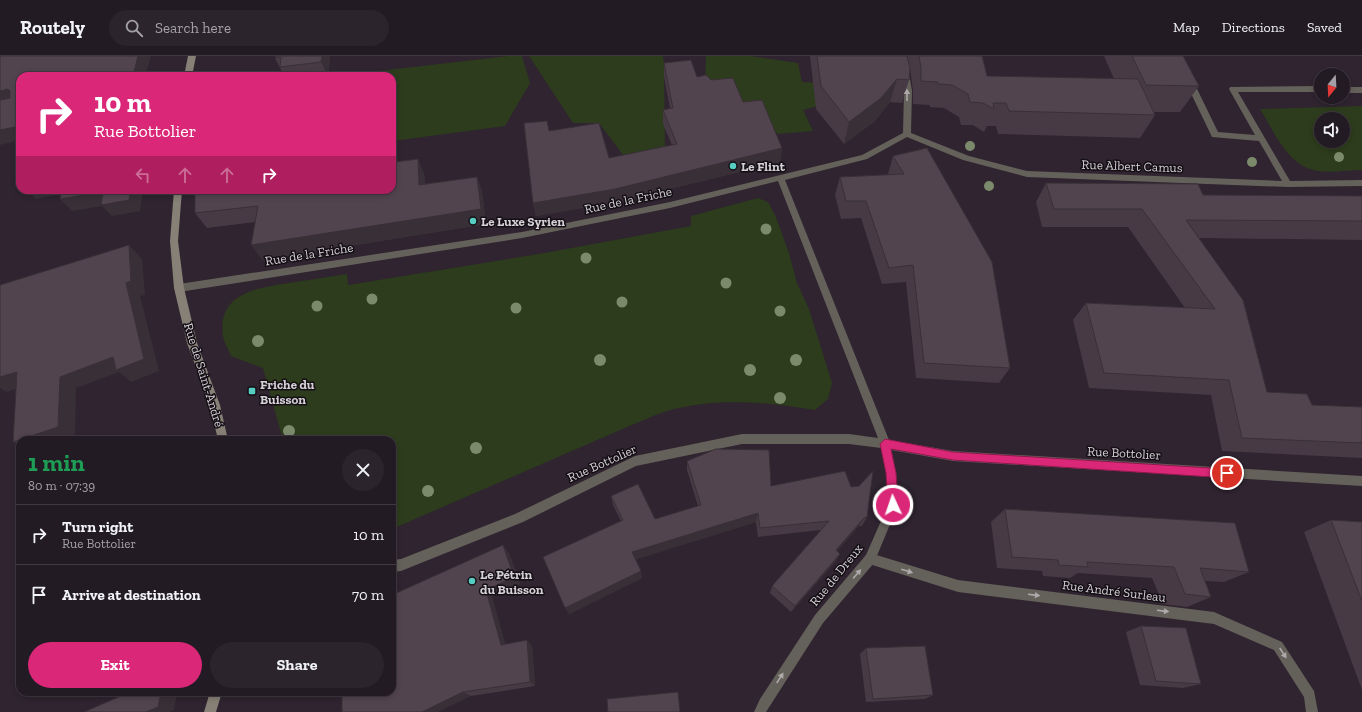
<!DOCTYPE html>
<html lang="en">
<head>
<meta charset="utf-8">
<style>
  :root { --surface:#231b24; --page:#2b242c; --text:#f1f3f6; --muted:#a3a1a6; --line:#403941; --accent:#db2777 }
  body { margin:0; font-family:"Zilla Slab",serif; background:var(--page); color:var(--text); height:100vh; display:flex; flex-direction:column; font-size:15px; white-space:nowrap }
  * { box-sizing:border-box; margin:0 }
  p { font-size:13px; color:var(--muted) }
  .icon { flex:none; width:22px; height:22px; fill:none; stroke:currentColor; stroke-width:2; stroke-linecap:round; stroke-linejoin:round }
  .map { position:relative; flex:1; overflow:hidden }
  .details { position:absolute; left:16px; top:380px; width:380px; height:260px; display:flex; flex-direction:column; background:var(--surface); border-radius:12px; box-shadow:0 2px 6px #0003,0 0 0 1px var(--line) }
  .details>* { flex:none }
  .guide { position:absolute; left:16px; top:16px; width:380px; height:122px; border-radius:12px; box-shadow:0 2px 6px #0003,0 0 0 1px var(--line); background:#db2777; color:#fff; overflow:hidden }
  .needle { width:26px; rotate:198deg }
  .buttons { position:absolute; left:1314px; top:12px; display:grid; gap:8px }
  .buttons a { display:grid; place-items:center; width:36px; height:36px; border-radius:50%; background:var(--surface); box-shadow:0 2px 6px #0003,0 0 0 1px var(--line); font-size:20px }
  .pin { position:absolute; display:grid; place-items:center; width:34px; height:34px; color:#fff; margin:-17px; border:2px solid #fff; border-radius:50%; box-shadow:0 1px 4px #0007 }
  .me { position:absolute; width:44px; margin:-22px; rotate:357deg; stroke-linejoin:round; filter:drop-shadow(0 0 3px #0008) }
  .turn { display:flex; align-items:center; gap:14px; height:84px; padding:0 12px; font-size:18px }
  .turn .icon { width:52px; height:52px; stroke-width:2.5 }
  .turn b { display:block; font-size:28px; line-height:34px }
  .lanes { display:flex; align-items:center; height:38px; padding:0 12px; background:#0003; justify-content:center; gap:20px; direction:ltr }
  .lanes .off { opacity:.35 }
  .round { display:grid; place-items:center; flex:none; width:42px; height:42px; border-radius:21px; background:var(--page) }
  .summary { display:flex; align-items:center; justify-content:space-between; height:68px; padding:0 12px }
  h1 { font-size:24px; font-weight:800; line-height:30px; color:#1e9e55 }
  .primary-button { display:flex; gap:8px; margin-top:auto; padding:8px 12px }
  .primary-button a { flex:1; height:46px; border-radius:24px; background:var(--accent); color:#fff; font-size:16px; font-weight:800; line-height:46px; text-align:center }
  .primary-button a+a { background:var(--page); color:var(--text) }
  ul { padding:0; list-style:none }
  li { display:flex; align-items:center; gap:12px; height:60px; padding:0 12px; border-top:1px solid var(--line) }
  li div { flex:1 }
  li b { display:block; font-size:15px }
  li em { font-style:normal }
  header { display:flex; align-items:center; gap:24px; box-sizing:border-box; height:56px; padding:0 20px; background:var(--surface); border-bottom:1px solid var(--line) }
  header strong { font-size:19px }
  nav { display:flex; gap:22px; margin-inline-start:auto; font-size:14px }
  .search { width:280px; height:36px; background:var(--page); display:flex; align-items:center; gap:10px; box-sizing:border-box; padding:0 14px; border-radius:22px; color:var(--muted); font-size:15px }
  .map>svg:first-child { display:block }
  .green { fill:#2c3c1c; fill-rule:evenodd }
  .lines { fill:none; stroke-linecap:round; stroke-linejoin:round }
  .service { fill:#64615a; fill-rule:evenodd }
  .minor { fill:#64615a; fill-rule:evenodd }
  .secondary { fill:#868076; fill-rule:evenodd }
  .tree { fill:#7c8a6c }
  .wall { fill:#473a44 }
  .shaded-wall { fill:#393037 }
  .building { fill:#52444f; stroke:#393037 }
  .oneway { fill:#aea9ab }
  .route { fill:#db2777; stroke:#8e194d }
  .poi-dot { fill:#57cec2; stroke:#140f14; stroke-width:1.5 }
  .labels { text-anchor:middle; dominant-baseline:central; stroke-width:3; stroke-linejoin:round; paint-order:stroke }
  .poi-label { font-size:13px; font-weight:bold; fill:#d6d0d7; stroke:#140f14; text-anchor:start }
  .street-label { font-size:13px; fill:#d6d0d7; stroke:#140f14 }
</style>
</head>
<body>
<header>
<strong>Routely</strong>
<div class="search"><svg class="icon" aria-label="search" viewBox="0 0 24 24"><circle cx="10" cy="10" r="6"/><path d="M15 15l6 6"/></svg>Search here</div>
<nav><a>Map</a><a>Directions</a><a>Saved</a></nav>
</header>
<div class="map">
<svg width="1362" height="656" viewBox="0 0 1362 656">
  <rect width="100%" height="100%" fill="#2f2430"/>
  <path class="green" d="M508 0H522L530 27 505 70 393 85 392 20 345 19Z
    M529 0H663L664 8 665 100 623 99 599 67H573Z
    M706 0H750L798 7 802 26 829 27 836 45 803 54 813 75 778 78 751 50 705 25Z
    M1362 50V114C1348 114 1332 117 1318 115 1287 110 1275 77 1260 53ZM1321 63H1343V85H1321Z
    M758 142 768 146 775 159 789 197 797 227 809 253 832 327 828 343 815 354C765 346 717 341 667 355 654 359 640 366 627 371L392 473V384H283L263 312 231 300C229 294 224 287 223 280 217 237 257 232 289 227 308 224 328 221 347 218L348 229 539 198 691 170V160Z"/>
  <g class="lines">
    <path class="service" d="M870 497 958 524 1214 556 1282 586 1314 635 1318 656H1306L1304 641 1274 594 1214 568 958 536 866 507 864 503 866 499Z"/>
    <path class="minor" d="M898 0H906L912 35 911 77 969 100 1027 115 1282 125 1259 85 1212 81 1173 0H1181L1218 76 1255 79 1229 33 1230 31 1321 30V36H1238L1290 125 1362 124V130L1288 131 1027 121 963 104 907 81 867 103 785 124 889 384 953 395 1362 420V430L953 405 891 394 896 417 898 449 874 507 823 567 766 656H754L760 643 815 559 866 499 888 449 886 417 881 392 849 388H742L636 410 523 466 401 515 392 516V504L401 503 515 458 635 400 742 378H849L878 382 778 125 670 152 522 182 179 236 174 232 179 228 522 176 670 146 862 99 903 77 904 35Z
      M1343 31H1362V37H1343Z"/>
    <path class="secondary" d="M188 0H196L192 20H184Z
      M174 134H182L178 185 184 232 197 287 220 349 228 384H218L210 349 187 287 174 232 170 185Z
      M210 636H222L216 656H204Z"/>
  </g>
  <g class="tree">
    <circle cx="970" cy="90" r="5"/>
    <circle cx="1339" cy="101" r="5"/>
    <circle cx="1252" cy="106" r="5"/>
    <circle cx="989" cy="130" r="5"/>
    <circle cx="766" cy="173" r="5.5"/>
    <circle cx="586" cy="202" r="5.5"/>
    <circle cx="726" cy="227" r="5.5"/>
    <circle cx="372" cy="243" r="5.5"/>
    <circle cx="622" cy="246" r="5.5"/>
    <circle cx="317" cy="250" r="5.5"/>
    <circle cx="516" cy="252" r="5.5"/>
    <circle cx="780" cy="255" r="5.5"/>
    <circle cx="258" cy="285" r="6"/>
    <circle cx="600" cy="304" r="6"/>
    <circle cx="796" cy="304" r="6"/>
    <circle cx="750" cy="314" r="6"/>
    <circle cx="780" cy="342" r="6"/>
    <circle cx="289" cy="375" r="6"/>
    <circle cx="476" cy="392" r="6"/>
    <circle cx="428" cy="435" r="6"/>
  </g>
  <path class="wall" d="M276 0H330L328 20H284L275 2Z
    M810 0H982L987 20 1114 23 1104 0H1183L1199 30 1180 56H1154L1155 59 1140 82 998 78 996 70H987L984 76 973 69H961L959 61 944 52 930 51V49L913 48V35L910 12 909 24 902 47 890 46 875 65 844 88 816 53Z
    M664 7 697 21 711 24 743 46 782 92 780 106 616 146 536 160 533 147 549 75 609 102 672 89 663 68V54L670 52 664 21Z
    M927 92 1010 312 999 327 916 322 906 226 882 228 861 162 841 163 835 139 840 121 888 119V118L893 100Z
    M392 94 394 99V103L396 106 418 103 424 118 425 128 477 121 482 136 486 168 262 204 255 166 207 172 195 157 392 134Z
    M1046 127 1203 139 1362 140V184L1199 182 1267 336 1312 349 1362 351V402L1222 395 1211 339 1089 332 1073 264 1086 247 1185 252 1128 171H1042L1036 146Z
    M687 405 771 430 851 431 867 461 862 470H859L837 495 836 505 791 556 770 537 772 530 821 474 758 481 756 466 636 503 642 522 569 558 621 465 613 449 611 440 655 463 698 450 687 414Z
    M1005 453 1249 516 1224 526 1205 525 1211 541 1187 551 1163 548 1152 522 1078 517 1070 522 1043 520 1042 515 997 512 991 466Z
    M1331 464 1362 466V634L1304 476Z
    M509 497 520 528 492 541 505 588 532 590 535 630 471 640 342 636Z
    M1141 570 1201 628 1183 632 1140 629 1126 576Z
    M866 592 933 639 925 643 866 646 860 598Z"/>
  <path class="shaded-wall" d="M138 0H151L145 20H133Z
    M322 0H330L328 20 321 6Z
    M897 23 890 46 875 65 844 88 849 66Z
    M8 33 20 46 0 49V35Z
    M20 70V84L0 89V74Z
    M782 92 780 106 616 146 536 160 533 147Z
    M392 94 394 99 395 120 392 112Z
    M418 103 424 118 426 144 419 129Z
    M477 121 482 136 486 168 262 204 251 189Z
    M27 134H74L76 135 36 143Z
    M131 134H143L140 155 112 160 102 150 72 155 60 143 103 136Z
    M129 189 142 203 145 239 140 240 159 315 131 326 119 316 76 332 75 382 70 384H20V390L13 386 126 227Z
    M17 316 34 328 6 336 0 332V321Z
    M758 457 756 466 634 504 632 496Z
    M864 462 859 470 831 502 836 494Z
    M503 489 509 497 520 528 492 541 507 594 501 589 486 534Z
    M840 498 836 505 791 556 795 550Z
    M641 515 642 522 569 558 565 552Z
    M527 584 532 590 535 630 530 626Z
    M161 636H177L174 654 169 656H146Z
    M463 636 471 640 438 656H422Z"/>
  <path class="building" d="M0 0H138L133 20H20V70L0 74V44L10 42V35L8 33 0 35Z
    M276 0H322L321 6 280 11 281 1 275 2Z
    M817 0H907L910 12 909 24 897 23 881 42 849 66 821 30Z
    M919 0H982L987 20 1138 23 1155 59 1009 55 1006 47H993L994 53 983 47 970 46 968 38 952 29 938 28V26L921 25V12Z
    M1132 0H1183L1199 30 1146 29Z
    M691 4 697 21 706 19 711 24 733 22 743 46 762 44 782 92 615 133 533 147 524 67 547 65 549 75 599 67 609 102 677 88 663 54 673 52 664 7Z
    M927 92 992 206 1010 312 924 307 913 209 889 212 866 145H846L840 121 904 118 893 100Z
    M395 103V106L418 103 419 129 477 121 481 153 251 189 258 150 195 157V134H392V104Z
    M1046 127 1198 128 1203 139 1362 140V165L1186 164 1243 244 1267 336 1307 338 1312 349 1362 351V387L1242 382 1229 324 1104 317 1086 247 1215 253 1142 153H1054Z
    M62 134H131L129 144 101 149 103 136 60 143Z
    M129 189 131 225 126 227 144 303 116 314 113 301 60 321 58 371 13 386 17 316 0 321V229Z
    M716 393 769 394 771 430 845 415 851 431 859 430 873 415 867 461 864 462 836 494 840 498 795 550 772 530 829 465 760 472 758 457 632 496 641 515 565 552 543 501 623 464 611 440 638 428 655 463 701 449 687 405Z
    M1005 453 1235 467 1249 516 1200 512 1211 541 1185 538 1174 511 1087 506 1088 511 1059 509 1058 504 1012 501Z
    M1331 464 1362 466V545Z
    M503 489 514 521 486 534 501 589 527 584 530 626 463 636 422 656H342V636H392V539Z
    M1141 570 1186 572 1201 628 1156 625Z
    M925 590 933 639 873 643 866 592Z
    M130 636H161L158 651 146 656H84Z
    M678 636 680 656H608L607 643Z"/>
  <defs><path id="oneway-solid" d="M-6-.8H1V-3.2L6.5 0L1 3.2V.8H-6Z"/></defs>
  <g class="oneway">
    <use href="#oneway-solid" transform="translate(907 39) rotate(-91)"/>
    <use href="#oneway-solid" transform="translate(907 515) rotate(17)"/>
    <use href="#oneway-solid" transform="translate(857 518) rotate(-49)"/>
    <use href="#oneway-solid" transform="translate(1034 539) rotate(7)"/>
    <use href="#oneway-solid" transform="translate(1163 555) rotate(7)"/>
    <use href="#oneway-solid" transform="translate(1283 597) rotate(57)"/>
    <use href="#oneway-solid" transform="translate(780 622) rotate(-57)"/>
  </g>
  <path class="route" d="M885 383 953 396 1227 413 1231 417 1227 422 953 404 891 393 896 417 898 449 896 452 893 454 889 452 888 449 886 417 880 388Z"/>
  <g class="poi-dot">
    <circle cx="733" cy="110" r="4"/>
    <circle cx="473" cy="165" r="4"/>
    <rect x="248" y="331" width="8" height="8" rx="2"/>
    <circle cx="472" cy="525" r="4"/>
  </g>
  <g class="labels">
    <g class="poi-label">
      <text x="741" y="110">Le Flint</text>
      <text x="481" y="165">Le Luxe Syrien</text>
      <text x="260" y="328">Friche du<tspan x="260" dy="15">Buisson</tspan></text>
      <text x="480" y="518">Le Pétrin<tspan x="480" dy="15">du Buisson</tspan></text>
    </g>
    <g class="street-label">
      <text transform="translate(1132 110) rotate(2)">Rue Albert Camus</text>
      <text transform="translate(628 144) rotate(-12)">Rue de la Friche</text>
      <text transform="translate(309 198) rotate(-9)">Rue de la Friche</text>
      <text transform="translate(204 319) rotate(73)">Rue de Saint-André</text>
      <text transform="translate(1124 397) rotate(3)">Rue Bottolier</text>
      <text transform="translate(602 407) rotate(-24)">Rue Bottolier</text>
      <text transform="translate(836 519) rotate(-51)">Rue de Dreux</text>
      <text transform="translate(1114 535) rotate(7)">Rue André Surleau</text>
    </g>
  </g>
</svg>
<div class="buttons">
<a><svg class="needle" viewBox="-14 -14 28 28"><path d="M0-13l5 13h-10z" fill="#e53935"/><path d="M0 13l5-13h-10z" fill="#a3a1a6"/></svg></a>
<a><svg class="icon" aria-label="sound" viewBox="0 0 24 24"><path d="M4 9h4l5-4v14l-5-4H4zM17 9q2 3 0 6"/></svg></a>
</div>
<div class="pin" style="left:1227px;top:417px;background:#d93025"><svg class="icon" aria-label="arrive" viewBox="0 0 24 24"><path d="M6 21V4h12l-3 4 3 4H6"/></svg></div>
<svg class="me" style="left:893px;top:449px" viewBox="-20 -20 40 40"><circle r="17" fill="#db2777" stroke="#fff" stroke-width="3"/><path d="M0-11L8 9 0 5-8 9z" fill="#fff"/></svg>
<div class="guide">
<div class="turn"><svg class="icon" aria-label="right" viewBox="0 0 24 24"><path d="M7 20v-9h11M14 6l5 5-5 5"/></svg><div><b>10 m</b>Rue Bottolier</div></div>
<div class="lanes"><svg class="icon off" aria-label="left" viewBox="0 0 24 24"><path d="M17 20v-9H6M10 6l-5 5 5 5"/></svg><svg class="icon off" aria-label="ahead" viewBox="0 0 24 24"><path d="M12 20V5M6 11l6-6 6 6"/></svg><svg class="icon off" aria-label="ahead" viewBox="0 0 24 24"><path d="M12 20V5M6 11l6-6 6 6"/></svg><svg class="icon" aria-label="right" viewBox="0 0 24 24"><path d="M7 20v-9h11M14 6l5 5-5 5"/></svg></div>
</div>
<section class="details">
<div class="summary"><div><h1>1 min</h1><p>80 m · 07:39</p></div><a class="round"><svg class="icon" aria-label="close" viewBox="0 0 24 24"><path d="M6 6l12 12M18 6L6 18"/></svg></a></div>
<ul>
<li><svg class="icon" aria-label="right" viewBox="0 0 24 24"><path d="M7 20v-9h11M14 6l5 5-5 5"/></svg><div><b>Turn right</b><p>Rue Bottolier</p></div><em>10 m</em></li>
<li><svg class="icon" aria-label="arrive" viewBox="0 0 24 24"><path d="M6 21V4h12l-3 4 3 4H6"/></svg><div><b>Arrive at destination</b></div><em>70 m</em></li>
</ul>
<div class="primary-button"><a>Exit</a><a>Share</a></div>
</section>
</div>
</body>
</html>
